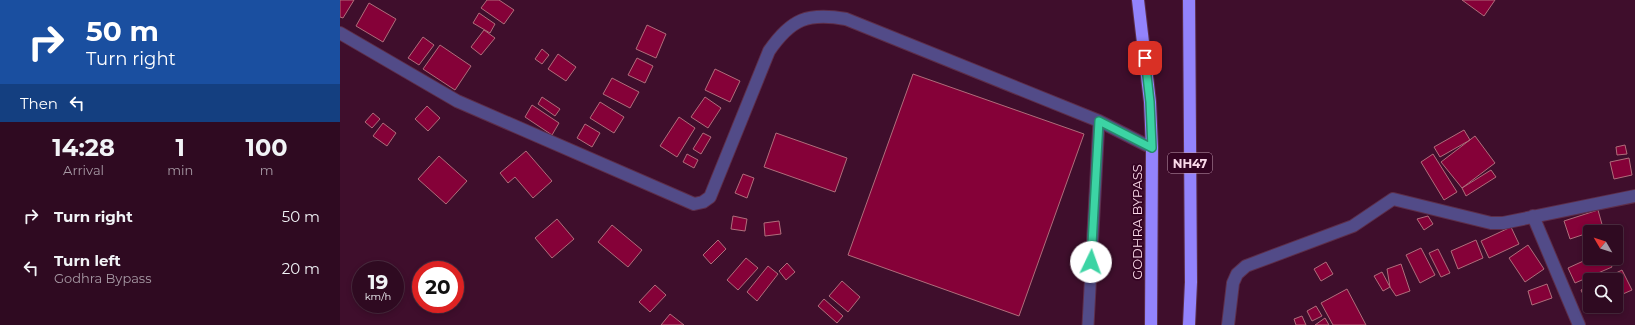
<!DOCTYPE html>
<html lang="en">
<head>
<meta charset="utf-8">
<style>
  :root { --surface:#2f0a21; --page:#37132a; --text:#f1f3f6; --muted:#a79aa5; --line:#4a2b3f }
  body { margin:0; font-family:Montserrat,sans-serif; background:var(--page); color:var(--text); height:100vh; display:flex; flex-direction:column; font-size:15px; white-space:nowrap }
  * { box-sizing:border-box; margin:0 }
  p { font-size:13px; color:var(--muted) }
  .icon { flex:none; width:22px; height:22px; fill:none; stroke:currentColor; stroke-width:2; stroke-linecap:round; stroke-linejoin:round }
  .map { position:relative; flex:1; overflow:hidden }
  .sheet { display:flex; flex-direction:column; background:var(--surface); width:340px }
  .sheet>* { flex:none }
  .top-card { background:#1a4fa0; color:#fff; overflow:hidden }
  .needle { width:26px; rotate:309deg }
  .controls { position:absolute; left:1243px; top:225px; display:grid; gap:8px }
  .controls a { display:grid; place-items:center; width:40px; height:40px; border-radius:4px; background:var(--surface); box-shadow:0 2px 6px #0003,0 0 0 1px var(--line); font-size:20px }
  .speed { position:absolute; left:12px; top:261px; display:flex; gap:8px; font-size:20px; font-weight:700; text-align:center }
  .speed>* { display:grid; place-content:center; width:52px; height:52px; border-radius:50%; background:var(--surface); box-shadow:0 2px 6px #0003,0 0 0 1px var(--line); line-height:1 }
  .speed small { font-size:10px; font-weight:400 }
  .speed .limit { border:6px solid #d22; background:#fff; color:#111 }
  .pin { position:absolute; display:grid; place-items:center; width:34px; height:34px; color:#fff; margin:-17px; border-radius:8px; box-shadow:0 2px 6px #0006 }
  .me { position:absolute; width:44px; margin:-22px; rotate:3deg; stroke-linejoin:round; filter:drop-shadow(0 0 3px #0008) }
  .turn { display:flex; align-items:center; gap:14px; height:84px; padding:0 20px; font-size:18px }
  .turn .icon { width:52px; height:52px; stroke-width:2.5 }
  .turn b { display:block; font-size:28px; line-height:34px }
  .then { display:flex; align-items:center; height:38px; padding:0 20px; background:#0003; gap:8px; font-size:15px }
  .eta { display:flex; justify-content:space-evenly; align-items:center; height:68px; text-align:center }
  .eta b { font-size:24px; font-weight:700; line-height:28px }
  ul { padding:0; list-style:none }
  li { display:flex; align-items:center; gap:12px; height:52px; padding:0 20px }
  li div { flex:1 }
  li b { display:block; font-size:15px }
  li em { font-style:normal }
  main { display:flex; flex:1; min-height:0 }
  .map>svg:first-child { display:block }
  .building { fill:#850138; stroke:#af6d7b }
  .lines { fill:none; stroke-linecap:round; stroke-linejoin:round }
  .lane-casing { stroke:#5d2e4a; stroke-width:13 }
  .street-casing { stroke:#5d2e4a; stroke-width:14 }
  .highway-casing { stroke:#5d2e4a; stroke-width:14 }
  .lane { stroke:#524b88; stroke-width:11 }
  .street { stroke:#524b88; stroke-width:12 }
  .highway { stroke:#9383fc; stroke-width:12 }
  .route-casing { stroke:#278a6b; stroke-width:10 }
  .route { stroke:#3cd4a4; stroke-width:7 }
  .labels { text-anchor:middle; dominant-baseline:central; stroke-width:3.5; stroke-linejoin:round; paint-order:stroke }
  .shield { fill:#340322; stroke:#bf98ad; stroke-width:1 }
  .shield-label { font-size:12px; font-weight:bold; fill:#fad8e9 }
  .street-label { font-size:13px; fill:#fad8e9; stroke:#340322 }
</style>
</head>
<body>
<main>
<section class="sheet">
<div class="top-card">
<div class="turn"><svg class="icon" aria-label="right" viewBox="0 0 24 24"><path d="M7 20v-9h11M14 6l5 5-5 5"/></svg><div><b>50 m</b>Turn right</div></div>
<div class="then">Then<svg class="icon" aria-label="left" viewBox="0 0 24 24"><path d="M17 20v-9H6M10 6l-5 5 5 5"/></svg></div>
</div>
<div class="eta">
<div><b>14:28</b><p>Arrival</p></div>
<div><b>1</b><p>min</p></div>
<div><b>100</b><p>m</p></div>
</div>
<ul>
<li><svg class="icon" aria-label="right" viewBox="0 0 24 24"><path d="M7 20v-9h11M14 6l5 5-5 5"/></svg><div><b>Turn right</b></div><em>50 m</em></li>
<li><svg class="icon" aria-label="left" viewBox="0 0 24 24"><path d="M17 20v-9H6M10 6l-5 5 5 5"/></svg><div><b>Turn left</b><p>Godhra Bypass</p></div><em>20 m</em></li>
</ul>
</section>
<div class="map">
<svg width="1295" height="325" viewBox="0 0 1295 325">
  <rect width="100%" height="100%" fill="#3f0e2c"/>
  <path class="building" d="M0 0H14L3 18 0 17Z
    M147 0H159L174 10 164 24 141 8Z
    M1122 0H1155L1144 16Z
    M29 3 56 19 43 42 16 26Z
    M139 13 155 24 150 33 133 23Z
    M307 25 326 34 316 58 296 49Z
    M144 30 155 38 141 55 131 47Z
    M83 37 94 45 79 65 68 58Z
    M100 45 131 66 115 90 83 69Z
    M202 49 209 55 202 64 195 59Z
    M218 54 236 67 226 81 208 69Z
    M297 58 313 66 305 83 288 75Z
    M375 69 400 81 390 102 365 90Z
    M573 74 744 134 679 316 508 255Z
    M272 78 299 92 290 108 263 94Z
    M202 97 220 109 215 116 198 104Z
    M365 97 381 108 368 128 351 117Z
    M260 102 284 117 274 133 250 118Z
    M192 105 219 123 212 135 185 117Z
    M87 106 100 118 88 131 75 119Z
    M33 113 40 119 32 128 25 122Z
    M339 117 355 128 337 157 320 146Z
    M43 123 56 133 47 146 33 136Z
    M245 124 260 133 252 147 237 138Z
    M1124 130 1130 140 1100 157 1094 147Z
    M363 133 371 137 361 154 353 149Z
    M436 133 507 158 495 192 424 167Z
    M1135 136 1155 163 1122 188 1101 162Z
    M1285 145 1287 154 1277 155 1276 147Z
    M186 151 212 181 193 198 175 177 168 183 160 173Z
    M347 154 358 160 354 168 343 162Z
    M1093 154 1117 192 1104 200 1081 162Z
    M99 156 127 181 106 204 78 179Z
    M1289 158 1292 175 1274 179 1270 162Z
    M1151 170 1156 177 1126 196 1122 188Z
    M403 174 414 178 407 198 395 193Z
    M1258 210 1263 228 1230 239 1224 221Z
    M393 216 407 219 405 231 391 229Z
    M1088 216 1093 224 1084 230 1077 219Z
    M217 219 234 239 212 258 195 238Z
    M439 221 441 234 425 236 424 223Z
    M272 225 302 250 288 267 258 242Z
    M1171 227 1179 244 1149 258 1141 241Z
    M378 240 386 249 371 264 363 255Z
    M1136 240 1143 258 1118 269 1111 251Z
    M1188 245 1204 269 1185 282 1169 258Z
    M1081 248 1095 275 1080 283 1066 255Z
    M1098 249 1110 273 1101 277 1089 253Z
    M406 258 418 268 398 290 387 280Z
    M1250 258H1268L1272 267 1235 283 1228 268Z
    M986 262 993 274 981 281 974 269Z
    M447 263 455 272 446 280 439 271Z
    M1061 264 1070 291 1056 296 1050 287 1047 269Z
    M428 266 438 274 417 301 407 292Z
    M1282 270 1292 290 1276 297V280H1262Z
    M1042 272 1050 287 1043 291 1034 276Z
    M502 281 520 297 508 312 489 296Z
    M1207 284 1212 298 1192 305 1188 291Z
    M315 285 326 295 310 312 299 302Z
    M1250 286V301L1247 303 1241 290Z
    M1007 289 1026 325H993L981 303Z
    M484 299 503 316 497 323 478 306Z
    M976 306 982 316 972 321 967 311Z
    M330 314 344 325H321Z
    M962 316 966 325H956L954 319Z
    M985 318 989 325H975Z"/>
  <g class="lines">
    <g class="lane-casing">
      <path id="lane" d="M748 325 759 121"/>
    </g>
    <g class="street-casing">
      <path id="street" d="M0 33 117 101 354 204 363 202 370 197 429 51C451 19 468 12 506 19L759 121 812 148
        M1193 216 1239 325
        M888 325 893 283 897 274 906 266 1013 226 1053 199 1151 223H1163L1295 196"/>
    </g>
    <g class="highway-casing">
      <path id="highway" d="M798 0 810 102 812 148 811 325
        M849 325 851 282 849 0"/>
    </g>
    <use href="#lane" class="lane"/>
    <use href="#street" class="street"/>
    <use href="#highway" class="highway"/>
  </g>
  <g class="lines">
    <g class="route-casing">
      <path id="route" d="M751 262 759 121 812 148 810 102 805 58"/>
    </g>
    <use href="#route" class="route"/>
  </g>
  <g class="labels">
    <rect class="shield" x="828" y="153" width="44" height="20" rx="3"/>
    <g class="shield-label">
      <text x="850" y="163">NH47</text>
    </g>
    <g class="street-label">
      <text transform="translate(797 222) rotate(-90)">GODHRA BYPASS</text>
    </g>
  </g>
</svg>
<div class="controls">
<a><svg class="needle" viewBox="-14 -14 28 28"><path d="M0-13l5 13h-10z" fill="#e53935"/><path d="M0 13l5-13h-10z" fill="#a79aa5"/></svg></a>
<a><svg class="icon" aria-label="search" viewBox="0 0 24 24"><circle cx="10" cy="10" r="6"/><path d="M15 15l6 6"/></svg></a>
</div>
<div class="speed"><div>19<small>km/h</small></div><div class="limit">20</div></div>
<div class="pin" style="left:805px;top:58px;background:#d93025"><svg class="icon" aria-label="arrive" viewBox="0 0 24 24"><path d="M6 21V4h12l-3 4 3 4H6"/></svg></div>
<svg class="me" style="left:751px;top:262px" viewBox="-20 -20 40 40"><circle r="19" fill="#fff"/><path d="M0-13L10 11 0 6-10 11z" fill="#3cd4a4"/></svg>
</div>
</main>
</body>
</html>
